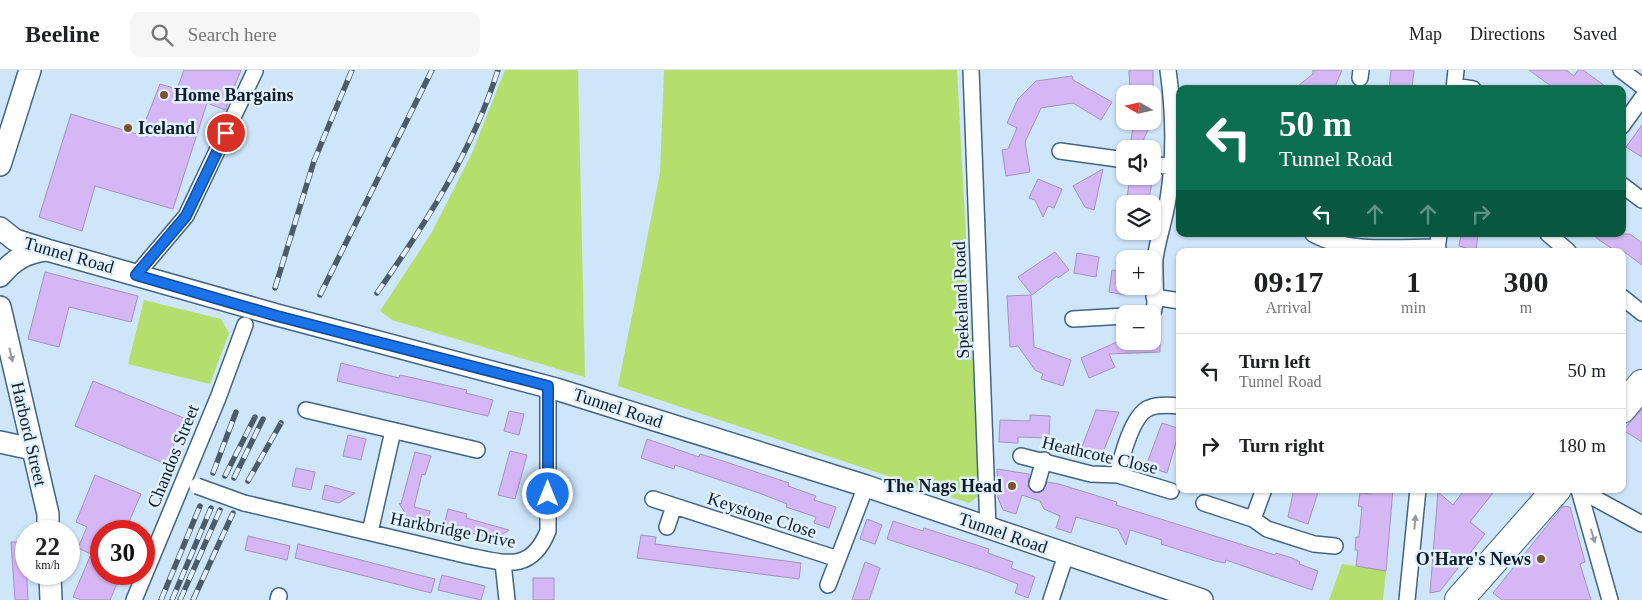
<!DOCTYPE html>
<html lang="en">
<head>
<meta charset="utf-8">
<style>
  :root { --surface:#fff; --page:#f6f6f6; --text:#202124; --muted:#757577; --line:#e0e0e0 }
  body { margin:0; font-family:Georgia,serif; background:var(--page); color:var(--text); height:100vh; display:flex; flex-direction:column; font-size:19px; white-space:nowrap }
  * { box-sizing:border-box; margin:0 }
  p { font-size:16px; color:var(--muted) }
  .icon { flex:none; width:28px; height:28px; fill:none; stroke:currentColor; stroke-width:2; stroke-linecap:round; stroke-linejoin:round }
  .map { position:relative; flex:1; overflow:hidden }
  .sheet { position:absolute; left:1176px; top:178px; width:450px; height:245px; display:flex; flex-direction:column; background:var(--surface); border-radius:10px; box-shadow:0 1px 4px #0004 }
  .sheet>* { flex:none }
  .guide { position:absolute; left:1176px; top:15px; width:450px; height:152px; border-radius:10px; box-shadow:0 1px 4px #0004; background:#0b6e4f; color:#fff; overflow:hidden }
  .needle { width:32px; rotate:279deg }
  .fabs { position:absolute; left:1116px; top:15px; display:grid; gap:10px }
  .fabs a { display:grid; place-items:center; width:45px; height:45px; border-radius:10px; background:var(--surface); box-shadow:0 1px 4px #0004; font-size:25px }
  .speed { position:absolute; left:15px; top:450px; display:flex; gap:10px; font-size:25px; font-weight:700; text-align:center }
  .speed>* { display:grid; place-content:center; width:65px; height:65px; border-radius:50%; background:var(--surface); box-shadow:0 1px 4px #0004; line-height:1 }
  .speed small { font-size:12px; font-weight:400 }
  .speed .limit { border:8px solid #d22; background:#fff; color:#111 }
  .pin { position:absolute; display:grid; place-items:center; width:42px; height:42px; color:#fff; margin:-21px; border:2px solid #fff; border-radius:50%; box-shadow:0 1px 5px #0007 }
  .me { position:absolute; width:55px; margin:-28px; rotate:0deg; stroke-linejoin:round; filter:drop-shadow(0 0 4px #0008) }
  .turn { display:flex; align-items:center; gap:18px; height:105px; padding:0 20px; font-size:22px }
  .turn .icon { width:65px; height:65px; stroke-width:2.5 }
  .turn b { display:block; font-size:35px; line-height:42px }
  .lanes { display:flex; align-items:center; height:48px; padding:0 20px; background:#0003; justify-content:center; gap:25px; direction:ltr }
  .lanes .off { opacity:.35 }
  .eta { display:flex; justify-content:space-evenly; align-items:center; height:85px; text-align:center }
  .eta b { font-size:30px; font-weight:700; line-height:35px }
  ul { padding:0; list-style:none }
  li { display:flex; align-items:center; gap:15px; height:75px; padding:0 20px; border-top:1px solid var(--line) }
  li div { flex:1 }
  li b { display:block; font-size:19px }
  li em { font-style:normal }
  header { display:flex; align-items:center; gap:30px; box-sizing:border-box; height:70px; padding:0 25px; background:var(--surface); border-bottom:1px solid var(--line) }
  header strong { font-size:24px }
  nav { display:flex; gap:28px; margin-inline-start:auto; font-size:18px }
  .search { width:350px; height:45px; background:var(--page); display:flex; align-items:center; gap:12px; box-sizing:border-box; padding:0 18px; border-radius:10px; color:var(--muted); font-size:19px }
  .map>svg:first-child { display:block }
  .green { fill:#b4df6d }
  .building { fill:#d5b7f5; stroke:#a692bb }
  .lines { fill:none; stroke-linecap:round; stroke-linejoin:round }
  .street-casing { stroke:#426482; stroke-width:18 }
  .secondary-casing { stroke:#426482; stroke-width:24 }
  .highway-casing { stroke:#426482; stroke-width:30 }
  .street { stroke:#fff; stroke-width:15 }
  .secondary { stroke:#fff; stroke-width:21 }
  .highway { stroke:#fff; stroke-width:28 }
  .rail-casing { stroke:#4a5b69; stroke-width:5.5 }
  .rail { stroke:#e1f1ff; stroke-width:4; stroke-dasharray:11; stroke-linecap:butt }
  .street-bridge-casing { stroke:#426482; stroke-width:18; stroke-linecap:butt }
  .street-bridge { stroke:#fff; stroke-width:15 }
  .oneway { fill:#93999f }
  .route-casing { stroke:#114b97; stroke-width:12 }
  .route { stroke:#1a73e8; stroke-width:9 }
  .poi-dot { fill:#77542d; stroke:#e1f1ff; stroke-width:2 }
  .labels { text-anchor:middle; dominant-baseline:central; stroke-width:5; stroke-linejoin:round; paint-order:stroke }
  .poi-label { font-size:18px; font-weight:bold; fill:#0f1d29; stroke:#e1f1ff; text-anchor:start }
  .street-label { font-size:18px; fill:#0f1d29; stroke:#e1f1ff }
</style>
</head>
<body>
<header>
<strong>Beeline</strong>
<div class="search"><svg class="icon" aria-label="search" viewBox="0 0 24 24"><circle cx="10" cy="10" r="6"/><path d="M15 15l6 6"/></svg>Search here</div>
<nav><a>Map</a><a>Directions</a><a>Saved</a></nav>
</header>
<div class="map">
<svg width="1642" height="530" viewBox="0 0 1642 530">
  <rect width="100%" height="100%" fill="#cee5fa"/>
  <path class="green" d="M505 0H578L585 307 392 250 380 241 432 162 472 83Z
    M664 0H957L980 425 969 433 618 316 660 103Z
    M144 230 221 249 229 263 210 314 128 294Z
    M1342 494 1386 501 1383 530H1329Z"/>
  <path class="building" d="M184 0H241L225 40 207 33 173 139 95 116 82 161 39 147 71 44 140 65 160 14 177 19Z
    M1129 0H1153V19L1130 20Z
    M1313 0H1342L1334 19H1294L1313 4Z
    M1391 0H1414L1412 19H1389Z
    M1529 0H1566L1574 6 1578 0H1583L1609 19H1555Z
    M1072 6 1073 10 1112 32 1101 50 1073 33 1041 38 1025 72 1030 102 1006 106 1002 80 1008 79 1017 58 1007 53 1018 29 1036 11Z
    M1134 51H1152L1141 75 1131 70Z
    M1642 55V87L1626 77Z
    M1103 99 1094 140 1085 137 1073 116Z
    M1130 108 1152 112 1148 134H1126Z
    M1038 109 1062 119 1054 138 1048 136 1043 147 1035 130 1029 128Z
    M1461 164H1478L1476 181 1459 176Z
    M1591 164H1630L1642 173V195L1623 181H1615Z
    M1055 182 1069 200 1058 208 1057 206 1032 225 1018 207Z
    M1077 183 1099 187 1096 207 1074 203Z
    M1112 200 1125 202V225L1109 222Z
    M45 202 138 226 131 252 69 237 59 277 28 269Z
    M1031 225 1034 277 1071 290 1063 316 1041 309 1043 304 1035 300 1018 276 1010 277 1007 226Z
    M1119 271H1160V282L1109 284 1115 297 1089 308 1081 288Z
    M341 293 399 308 400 305 467 320 466 323 493 330 488 346 337 311Z
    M93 311 184 348 166 394 75 356Z
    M1642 339V372L1623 360Z
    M1096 340 1119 342 1100 390 1080 382Z
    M509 341 524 344 519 365 504 361Z
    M1030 345 1050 346 1049 368 1018 367V373L999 372 1000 350 1030 351Z
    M1162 353 1180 359 1167 403 1146 396Z
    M348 365 366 369 361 390 343 386Z
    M647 369 699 387 700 384 723 391 789 413 788 416 816 426 814 430 836 437 829 458 814 453 816 447 786 437 787 434 759 423 675 395 674 399 641 388Z
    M510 381 527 385 515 429 498 425Z
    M415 382 431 386 425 405 422 404 414 437 430 441 427 453 410 449V451L399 433 401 434Z
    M296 398 315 402 311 420 292 416Z
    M997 399 1029 404 1028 417 1034 423 1043 421 1047 412 1059 414 1117 432 1116 435 1275 485 1276 483 1292 488 1300 492 1299 494 1318 501 1312 520 1226 490 1225 493 1215 491 1161 474 1162 470 1130 460 1126 475 1118 459 1076 447 1071 463 1056 458 1060 446 1044 439 1040 431 1022 425 1016 444 1003 440 998 428Z
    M95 405 141 424 125 461H101V504H121L110 530H81L73 527 91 484 78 478 87 457 76 452Z
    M325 415 355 423 339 433 322 429Z
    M1294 419H1319L1308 454 1288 447Z
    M1371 419H1393L1386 501 1356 496 1358 480H1355L1356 467H1359L1362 437 1358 436 1360 423 1371 424Z
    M1465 419H1496L1470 452 1485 464 1440 521 1430 523 1438 422 1453 435Z
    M1563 436 1570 437 1585 492 1580 494 1591 530H1502L1493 523Z
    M448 439 467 444 466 448 509 460 495 469 444 456Z
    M867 449 882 455 875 474 860 469Z
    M893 451 923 461 924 458 989 479 988 483 1013 492 1011 498 1035 507 1028 528 1015 523 1018 514 985 501 887 469Z
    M641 465 656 467 655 474 801 493 799 509 637 488Z
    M248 466 290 476 287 490 245 480Z
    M11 472H25L28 530H15Z
    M298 474 435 509 431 523 295 488Z
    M865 492 880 498 873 519 869 530H852Z
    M442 505 485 516 481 530 438 520Z
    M533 508H554V530H533Z"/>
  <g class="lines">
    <g class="street-casing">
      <path id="street" d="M971 0 988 458
        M1621 0 1642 16
        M1360 8 1361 0
        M1455 16 1473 19
        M1454 19 1456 0
        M1622 56 1642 28
        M1060 81 1125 90
        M1152 94 1172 97
        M1622 115 1642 130
        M1313 164C1346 183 1400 177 1438 177
        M1548 164 1568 181
        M1437 181 1439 164
        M136 205 186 146 255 1
        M1154 227 1180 231
        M1622 227 1642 243
        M1152 244C1158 236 1154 202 1155 189 1158 168 1165 149 1168 129 1175 86 1174 43 1168 0
        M1073 249 1125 246
        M306 340 477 380
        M1021 386 1091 404 1118 405 1171 421
        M1118 405C1121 388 1132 345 1149 338 1158 334 1170 335 1180 336
        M1037 414 1044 390
        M1578 419 1642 454
        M1579 420 1610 530
        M653 429 838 489
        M244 433 469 486C505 493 531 503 548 461V316
        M1204 433 1253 449 1267 459 1314 474 1335 476
        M1253 449 1264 419
        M667 457 674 436
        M370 462 393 361
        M503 493 507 530
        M828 515 866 416
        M134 530 218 328 245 255
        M278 530 279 526
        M1051 530 1066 485
        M1407 530 1418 419"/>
    </g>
    <g class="secondary-casing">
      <path id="secondary" d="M0 95 30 0
        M0 158 15 170 47 180 277 245 556 319 866 416 1202 530
        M0 206C13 190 26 182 47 180
        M0 237 48 444V461
        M0 372 32 379
        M50 504 51 530"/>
    </g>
    <g class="highway-casing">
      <path id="highway" d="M1622 339 1642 314
        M1459 530 1557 419"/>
    </g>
    <use href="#street" class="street"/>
    <use href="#secondary" class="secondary"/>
    <use href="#highway" class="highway"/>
    <g class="rail-casing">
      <path id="rail" d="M275 218 314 91 352 0
        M377 223C426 153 472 82 498 0
        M320 225 432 0
        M213 403 236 342
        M225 406 255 347
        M234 408 263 349
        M248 411 281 353
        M161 530 200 436
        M172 530 211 438
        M180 530 220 440
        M193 530 233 443"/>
    </g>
    <use href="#rail" class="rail"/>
    <g class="street-bridge-casing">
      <path id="street-bridge" d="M197 416 244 433"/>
    </g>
    <use href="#street-bridge" class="street-bridge"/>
  </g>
  <defs><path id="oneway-solid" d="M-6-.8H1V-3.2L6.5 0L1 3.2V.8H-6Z" transform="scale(1.25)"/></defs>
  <g class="oneway">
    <use href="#oneway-solid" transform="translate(11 285) rotate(77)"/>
    <use href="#oneway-solid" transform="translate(1415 452) rotate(-85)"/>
    <use href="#oneway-solid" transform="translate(1593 466) rotate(74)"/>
  </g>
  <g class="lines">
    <g class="route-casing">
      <path id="route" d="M226 63 186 146 136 205 277 246 548 316V424"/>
    </g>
    <use href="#route" class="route"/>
  </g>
  <g class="poi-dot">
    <circle cx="164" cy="25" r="5"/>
    <circle cx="128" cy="58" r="5"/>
    <circle cx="1012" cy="416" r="5"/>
    <circle cx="1541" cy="489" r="5"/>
  </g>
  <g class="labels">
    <g class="poi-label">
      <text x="174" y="25">Home Bargains</text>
      <text x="138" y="58">Iceland</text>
      <text x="1002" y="416" text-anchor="end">The Nags Head</text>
      <text x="1531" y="489" text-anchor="end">O'Hare's News</text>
    </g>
    <g class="street-label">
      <text transform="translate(69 185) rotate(16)">Tunnel Road</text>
      <text transform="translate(961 230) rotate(-92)">Spekeland Road</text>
      <text transform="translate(618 338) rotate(18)">Tunnel Road</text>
      <text transform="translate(29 364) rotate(77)">Harbord Street</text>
      <text transform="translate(1100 385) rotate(13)">Heathcote Close</text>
      <text transform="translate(173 386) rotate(-68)">Chandos Street</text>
      <text transform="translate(762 445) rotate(18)">Keystone Close</text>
      <text transform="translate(453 460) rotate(11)">Harkbridge Drive</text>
      <text transform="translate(1003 463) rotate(19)">Tunnel Road</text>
    </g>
  </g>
</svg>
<div class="fabs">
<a><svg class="needle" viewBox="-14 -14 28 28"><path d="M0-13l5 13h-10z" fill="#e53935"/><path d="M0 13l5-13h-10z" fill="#757577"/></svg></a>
<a><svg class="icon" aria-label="sound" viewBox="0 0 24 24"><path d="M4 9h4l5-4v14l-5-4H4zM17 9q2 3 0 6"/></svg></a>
<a><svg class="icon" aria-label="layers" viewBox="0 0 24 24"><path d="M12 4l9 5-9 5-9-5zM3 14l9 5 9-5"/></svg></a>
<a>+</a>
<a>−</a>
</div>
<div class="speed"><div>22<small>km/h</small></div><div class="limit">30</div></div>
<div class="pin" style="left:226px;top:63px;background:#d93025"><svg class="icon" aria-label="arrive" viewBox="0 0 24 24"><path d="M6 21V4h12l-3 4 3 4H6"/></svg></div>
<svg class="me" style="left:548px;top:424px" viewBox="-20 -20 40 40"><circle r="17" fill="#1a73e8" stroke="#fff" stroke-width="3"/><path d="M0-11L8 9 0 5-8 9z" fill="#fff"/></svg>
<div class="guide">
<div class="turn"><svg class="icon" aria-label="left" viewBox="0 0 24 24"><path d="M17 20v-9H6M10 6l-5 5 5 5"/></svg><div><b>50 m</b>Tunnel Road</div></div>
<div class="lanes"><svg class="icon" aria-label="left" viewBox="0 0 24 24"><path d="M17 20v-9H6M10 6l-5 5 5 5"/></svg><svg class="icon off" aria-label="ahead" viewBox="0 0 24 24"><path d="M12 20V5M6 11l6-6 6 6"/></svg><svg class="icon off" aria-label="ahead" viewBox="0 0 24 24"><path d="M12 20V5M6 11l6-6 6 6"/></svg><svg class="icon off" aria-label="right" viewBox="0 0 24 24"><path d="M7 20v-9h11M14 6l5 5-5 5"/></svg></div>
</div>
<section class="sheet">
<div class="eta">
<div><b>09:17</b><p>Arrival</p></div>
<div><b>1</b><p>min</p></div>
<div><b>300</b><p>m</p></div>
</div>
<ul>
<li><svg class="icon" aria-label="left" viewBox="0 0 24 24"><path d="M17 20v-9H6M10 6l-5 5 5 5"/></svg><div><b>Turn left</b><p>Tunnel Road</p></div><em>50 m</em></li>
<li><svg class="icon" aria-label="right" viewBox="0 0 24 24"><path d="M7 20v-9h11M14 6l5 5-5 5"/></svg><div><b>Turn right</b></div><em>180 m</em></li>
</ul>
</section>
</div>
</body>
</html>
